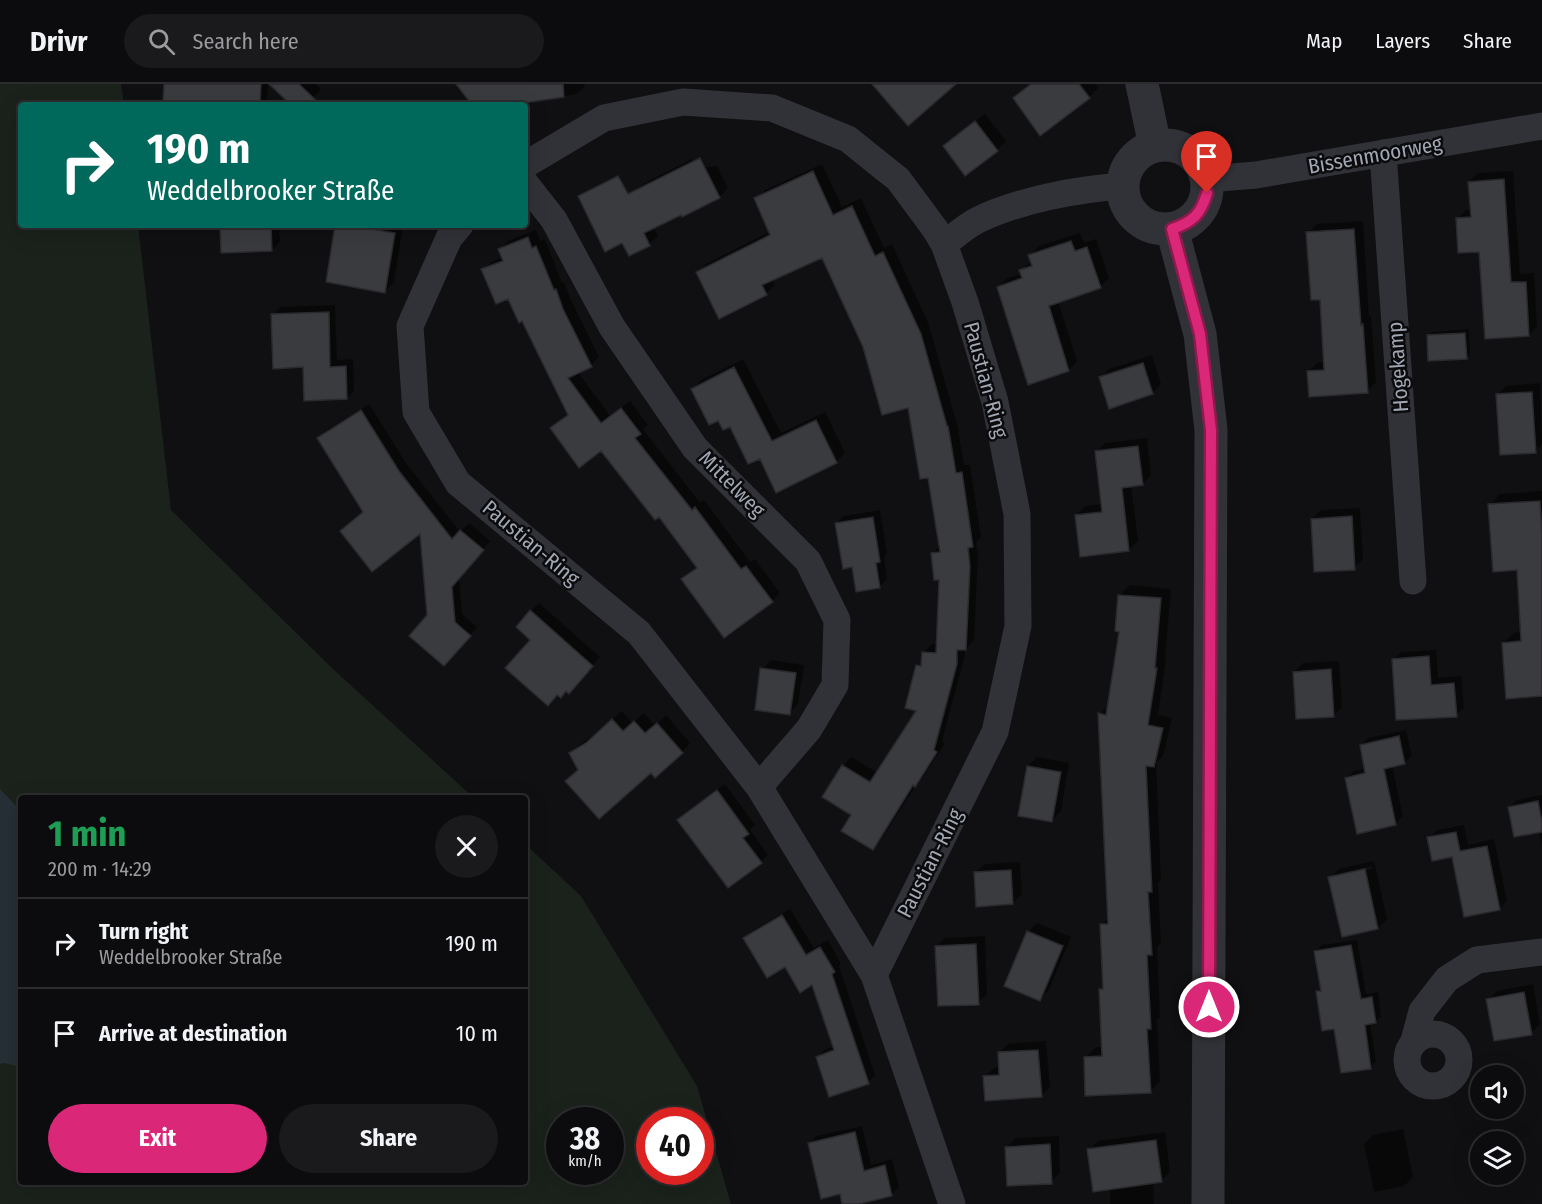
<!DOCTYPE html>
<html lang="en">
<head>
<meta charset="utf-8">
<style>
  :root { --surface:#0c0c0e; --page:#1a1a1c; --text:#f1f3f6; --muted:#9a9b9e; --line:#2c2c2e; --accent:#db2777 }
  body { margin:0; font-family:"Fira Sans Condensed",sans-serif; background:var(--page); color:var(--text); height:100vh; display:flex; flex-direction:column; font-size:22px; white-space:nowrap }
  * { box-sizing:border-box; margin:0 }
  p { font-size:20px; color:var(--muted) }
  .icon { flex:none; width:33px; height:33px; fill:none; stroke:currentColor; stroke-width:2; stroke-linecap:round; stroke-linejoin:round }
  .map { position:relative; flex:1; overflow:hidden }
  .sheet { position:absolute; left:18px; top:711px; width:510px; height:390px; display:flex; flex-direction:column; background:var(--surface); border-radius:6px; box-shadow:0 6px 24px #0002,0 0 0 2px var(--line) }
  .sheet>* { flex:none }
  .guide { position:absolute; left:18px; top:18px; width:510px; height:126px; border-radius:6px; box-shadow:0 6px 24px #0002,0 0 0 2px var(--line); background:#00695c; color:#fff; overflow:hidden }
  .fabs { position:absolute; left:1470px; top:981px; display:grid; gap:12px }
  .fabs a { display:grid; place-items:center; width:54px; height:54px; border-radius:50%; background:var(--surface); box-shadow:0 6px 24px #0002,0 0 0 2px var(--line); font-size:30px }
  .speed { position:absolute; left:546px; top:1023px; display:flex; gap:12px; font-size:30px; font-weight:700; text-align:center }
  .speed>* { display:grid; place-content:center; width:78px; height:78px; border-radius:50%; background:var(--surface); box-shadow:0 6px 24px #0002,0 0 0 2px var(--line); line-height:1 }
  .speed small { font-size:15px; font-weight:400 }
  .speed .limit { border:9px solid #d22; background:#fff; color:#111 }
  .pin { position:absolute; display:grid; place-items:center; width:51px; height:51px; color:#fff; margin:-62px -26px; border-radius:50% 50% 50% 0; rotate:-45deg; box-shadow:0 0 6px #0007 }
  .pin .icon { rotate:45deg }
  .me { position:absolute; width:66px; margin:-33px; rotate:0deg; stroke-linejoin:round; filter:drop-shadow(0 0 4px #0008) }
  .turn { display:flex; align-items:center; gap:21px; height:126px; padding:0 30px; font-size:27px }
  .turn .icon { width:78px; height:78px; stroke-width:2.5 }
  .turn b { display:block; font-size:42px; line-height:51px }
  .round { display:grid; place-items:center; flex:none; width:63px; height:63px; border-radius:32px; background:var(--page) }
  .headline { display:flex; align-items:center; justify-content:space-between; height:102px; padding:0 30px }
  h1 { font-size:36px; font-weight:700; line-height:45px; color:#1e9e55 }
  .button { display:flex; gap:12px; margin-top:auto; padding:12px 30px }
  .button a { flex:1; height:69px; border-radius:36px; background:var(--accent); color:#fff; font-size:24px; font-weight:700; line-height:69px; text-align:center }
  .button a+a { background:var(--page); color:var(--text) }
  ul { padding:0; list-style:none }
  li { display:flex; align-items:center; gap:18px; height:90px; padding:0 30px; border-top:2px solid var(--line) }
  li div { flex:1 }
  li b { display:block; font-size:22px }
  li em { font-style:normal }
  header { display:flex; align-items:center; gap:36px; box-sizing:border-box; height:84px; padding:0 30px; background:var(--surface); border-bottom:2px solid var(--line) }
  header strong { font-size:28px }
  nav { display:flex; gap:33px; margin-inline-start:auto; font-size:21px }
  .search { width:420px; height:54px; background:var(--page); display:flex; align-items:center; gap:15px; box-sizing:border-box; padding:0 21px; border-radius:33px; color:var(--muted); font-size:22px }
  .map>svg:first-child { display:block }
  .green { fill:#1a221b; fill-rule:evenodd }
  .water { fill:#262f36 }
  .shadow { fill:#0007; fill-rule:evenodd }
  .building { fill:#3a3b3f; stroke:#2a2a2e; stroke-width:1.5 }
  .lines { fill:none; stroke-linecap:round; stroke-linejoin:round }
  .minor { stroke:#313237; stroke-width:27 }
  .tertiary { stroke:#313237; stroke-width:33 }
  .route-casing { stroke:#8e194d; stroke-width:15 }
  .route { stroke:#db2777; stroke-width:10 }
  .labels { text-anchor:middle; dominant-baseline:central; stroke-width:5; stroke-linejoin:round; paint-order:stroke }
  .street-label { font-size:21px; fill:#a1a7b3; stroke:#0b0b0d }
</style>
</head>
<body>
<header>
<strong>Drivr</strong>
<div class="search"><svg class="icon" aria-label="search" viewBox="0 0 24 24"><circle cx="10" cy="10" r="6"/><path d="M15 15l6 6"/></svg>Search here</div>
<nav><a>Map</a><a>Layers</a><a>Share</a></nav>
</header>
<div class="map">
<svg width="1542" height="1120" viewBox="0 0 1542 1120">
  <rect width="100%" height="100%" fill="#101012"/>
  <path class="green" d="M0 0H121L124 21H21V141H138L171 426 333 585 474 714H21V1098H525V760L581 812 697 1002 731 1120H0ZM560 1036H610V1088H560ZM650 1036H700V1088H650Z"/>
  <path class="water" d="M0 705 21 727V983L4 979 0 980Z"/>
  <path class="shadow" d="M205 0H268L267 14 260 21H246Z
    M271 0H315L321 5 306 21H293Z
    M464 0H524L529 17 525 21H461L469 15Z
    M538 0H585V2L577 10 536 16Z
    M1031 0H1095L1098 4 1089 13 1015 15Z
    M985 30 1006 57 997 66 945 62 953 54Z
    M692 75 694 84 717 82 728 104 719 113 653 142 658 152 649 160 630 170 634 109 643 100Z
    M822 80 842 123 861 114 884 164 892 160 929 241 955 334H956L964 381H970L981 453 976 458 978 472 974 556 965 565V571L942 657 945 659 924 692 916 701 881 756 873 764 853 730 843 682 851 673 878 689 918 626V582L923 577V569L932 560H938L941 494 932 470 940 461 930 392 909 322 865 262 823 172 772 195 775 201 766 210 697 188 706 180 771 147 756 114 765 106Z
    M1513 87 1520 190 1534 189 1537 242 1528 251 1480 166 1458 135 1466 126H1472L1469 98 1478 89Z
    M1363 137 1369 232H1371L1376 298 1367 307 1309 287 1318 278H1325L1321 214 1308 149 1317 140Z
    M222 141H279L280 158 272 166Z
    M337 141H403L394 198 385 207Z
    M536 146 540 157 545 155 562 199 564 198 571 216 599 273 591 281 578 288 610 332 630 317 648 341 643 345 700 419 704 416 750 478 755 475 780 509 772 517 683 496 698 483 660 431 602 365 552 345 569 329 523 235 509 213 483 186 491 178 503 173 500 166 508 157Z
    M1080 149 1084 159 1096 155 1109 194 1100 203 1058 217 1077 277 1069 286 998 203 1007 194 1022 190 1021 186 1032 177 1030 171 1039 162Z
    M335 221 337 276 353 275 354 307 347 314 304 282 273 231 280 223Z
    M1469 245 1470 269 1466 274 1428 252 1432 248Z
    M1152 271 1161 300 1152 309 1100 294 1109 285Z
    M743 275 781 349 825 328 845 369 836 378 760 373 731 341 718 335 693 305 701 296Z
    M1540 299 1542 360 1535 367 1497 311 1506 302Z
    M369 320 406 379 460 448 469 439 490 457 459 493 462 530 477 543 452 573 429 532 421 447 364 427 319 354 327 346Z
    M1147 354 1151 391 1142 400 1131 401 1138 457 1129 466 1076 431 1085 422 1102 420 1096 368 1105 359Z
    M1542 407V611L1503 559 1514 549 1522 548 1518 484 1490 421 1500 410Z
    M1360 424 1363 475 1354 484 1312 435 1321 426Z
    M880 426 887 469 884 473 887 495 879 503 854 481 836 440 844 432Z
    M1130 501 1171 505 1165 574H1166L1158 631 1172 634 1163 672 1156 679 1161 796 1158 799 1161 859 1157 863 1160 933 1157 936 1160 997 1150 1008 1085 974 1096 963H1103L1101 906 1104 902 1102 841 1109 833 1100 630 1109 621 1120 546V511Z
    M539 519 600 573 577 599 532 555 531 527Z
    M1436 566 1438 594 1461 592 1464 624 1456 631 1393 576 1401 568Z
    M771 576 804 581 798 620 789 629 762 585Z
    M1339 577 1342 623 1333 632 1294 588 1303 579Z
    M622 627 632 639 644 629 655 642 666 631 690 659 682 668 651 687 580 685 571 669 580 660 596 650Z
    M1406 646 1412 672 1404 679 1392 682 1403 732 1396 739 1347 694 1354 687 1366 684 1361 661 1368 654Z
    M1037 673 1069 679 1061 727 1052 736 1028 682Z
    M725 700 755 741 750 746 768 771 761 778 728 802 679 736 687 728Z
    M1542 711V763L1539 747 1510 723 1517 716Z
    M1464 741 1468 761 1494 755 1507 817 1499 825 1453 771 1429 754 1437 746Z
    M1374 777 1387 835 1378 844 1330 794 1339 785ZM1372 782V785L1338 793V790Z
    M1020 778 1022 810 1013 819 976 788 985 780Z
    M790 825 814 864 828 856 841 880 839 882 875 991 868 998 817 973 825 966 835 962 813 899 745 854 752 847Z
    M1037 839 1071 853 1049 906 1040 915 1006 901 1028 848Z
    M985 852 987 910 978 919 936 863 945 854Z
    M1357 856 1366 910 1378 908 1381 932 1375 938H1370L1376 978 1370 983 1336 943 1318 908 1322 904 1316 867 1322 861Z
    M1533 900 1540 940 1531 949 1488 916 1497 907Z
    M1046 957 1050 1003 1041 1012 985 993 994 984 1000 983 999 969 1008 960Z
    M1517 985 1521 1007 1517 1012H1514V992H1485L1487 990Z
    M862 1042 871 1081 892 1075 899 1103 892 1110 853 1120H844L841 1108 809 1060 816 1052Z
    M1403 1045 1413 1093 1404 1102 1374 1108 1364 1060 1373 1051Z
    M1165 1048 1170 1088 1161 1097 1153 1098 1154 1120H1110V1104L1089 1066 1098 1057Z
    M1059 1052 1060 1089 1051 1098 1007 1063 1016 1054Z"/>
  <path class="building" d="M164 0H261L260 21H222L163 17Z
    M269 0H299L321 21H291Z
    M456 0H563L564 13 510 21H472Z
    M872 0H956L908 42Z
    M1031 0H1079L1090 14 1040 52 1013 14Z
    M975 37 998 67 965 92 943 62Z
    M700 74 720 114 682 133 681 131 644 149 650 162 629 172 622 159 605 168 578 112 618 92 628 110Z
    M813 87 833 131 852 122 875 172 883 168 921 250 947 342H948L956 389 962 388 973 463 968 464 970 482 966 566H957V580L934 666 937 668 915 703 913 701 873 766 841 747 851 731 822 713 842 681 870 698 916 627 905 624 916 581 921 582 922 568 936 569 939 496H934L931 469 940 468 928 394 920 395 908 324 882 331 863 263 822 174 762 201 767 211 719 235 696 188 770 151 754 114Z
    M1504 95 1511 198H1526L1529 252 1485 255 1479 168 1458 169 1456 134 1471 133 1468 98Z
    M220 141H271L272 167 221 169Z
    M335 141H348L395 149 385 209 326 198Z
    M1354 145 1361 241 1363 240 1368 309 1309 313 1307 287 1324 286 1320 216H1311L1306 148Z
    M528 153 532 164 536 162 554 206 556 205 563 225 592 283 568 294 601 339 621 324 641 350 635 354 692 426 695 423 741 485 746 482 773 518 724 554 681 495 697 484 659 433 655 436 601 367 579 384 550 344 568 331 522 237 519 239 508 215 496 220 481 185 503 177 498 165Z
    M1071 157 1075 167 1087 163 1101 204 1049 222 1069 287 1028 301 997 203 1022 194 1019 186 1032 182 1028 171Z
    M329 228 330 283 346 282 347 315 304 317 303 283 273 285 271 230Z
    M1465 249 1467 275 1428 277 1427 251Z
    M1143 279 1153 310 1109 325 1099 293Z
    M734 283 772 357 816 336 837 379 776 409 760 375 748 380 730 343 723 346 718 337 709 341 691 305Z
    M1532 308 1536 369 1500 371 1496 310Z
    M361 326 399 387 452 455 460 446 484 466 452 503 455 538 471 552 444 582 409 552 427 531 420 450 372 488 340 447 363 428 317 354Z
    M1138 362 1143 401 1122 404 1129 467 1080 473 1075 431 1102 428 1095 367Z
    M1540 417 1542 450V612L1506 615 1502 559 1521 557 1517 486 1493 488 1488 420Z
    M1352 432 1355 486 1314 488 1311 435Z
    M873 433 880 478 876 479 880 504 856 508 852 483 843 485 835 439Z
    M1118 511 1161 514 1155 584H1157L1148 641 1163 644 1154 683 1146 682 1152 808H1148L1152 871H1147L1151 945H1147L1151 1009 1085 1012 1084 973 1102 972 1099 905H1103L1100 840H1108L1098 629 1106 631 1119 548 1115 547Z
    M530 526 593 582 569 610 566 607 561 614 557 611 548 622 505 584 530 556 516 543Z
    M1429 572 1431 601 1454 599 1457 633 1396 636 1392 575Z
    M760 584 796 589 790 631 755 626Z
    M1331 585 1334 633 1296 635 1293 588Z
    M612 635 623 647 634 637 645 649 657 639 683 669 655 694 651 689 599 735 565 697 578 686 569 669 586 659Z
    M1399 652 1405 680 1384 685 1396 741 1357 750 1345 694 1365 689 1360 661Z
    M1027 682 1061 688 1052 738 1018 732Z
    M717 706 749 750 743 754 762 779 728 804 677 736Z
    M1538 717 1542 738V748L1514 753 1508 723Z
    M1456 748 1460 767 1487 762 1500 826 1464 833 1452 773 1432 777 1427 753Z
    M1365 785 1378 845 1342 853 1328 793Z
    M1011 786 1013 820 976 823 974 788Z
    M782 831 806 871 820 863 835 888 832 890 869 1000 829 1013 816 973 834 966 812 901 800 909 785 883 767 894 743 854Z
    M1027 847 1063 862 1040 917 1004 902Z
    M976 860 979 921 938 922 935 862Z
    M1351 861 1361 915 1372 913 1376 939 1365 941 1371 985 1341 989 1334 945 1322 947 1316 907H1321L1314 867Z
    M1524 908 1532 951 1494 957 1486 915Z
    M1038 966 1042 1013 985 1017 983 992 999 991 998 968Z
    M855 1048 864 1087 885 1081 892 1112 859 1120H842L840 1110 821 1115 808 1059Z
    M1156 1056 1162 1098 1093 1108 1087 1065Z
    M1050 1060 1052 1100 1007 1102 1005 1063Z"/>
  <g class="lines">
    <path class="minor" d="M1383 69 1413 497
      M525 81 604 34 683 18 772 24 848 55 884 84 898 95 935 145 944 160 965 218 995 318 1017 430 1018 542 995 648 874 891
      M1207 95 1256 91 1542 42
      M525 99 554 136 612 243 695 364 808 477 837 536 835 601 809 645 759 703
      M460 141 449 154 410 242 416 328 458 399 639 549 759 703 874 891 952 1120
      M944 160C955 152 966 142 978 136 1019 116 1078 105 1123 102
      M1407 976a26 26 0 1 1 52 0a26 26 0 1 1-52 0Z
      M1414 957 1422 927 1447 895 1477 876 1542 868"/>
    <path class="tertiary" d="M1142 0 1155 62
      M1123 103a42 42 0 1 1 84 0a42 42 0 1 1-84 0Z
      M1172 145 1200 250 1211 346 1208 1120"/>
  </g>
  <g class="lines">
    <g class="route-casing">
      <path id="route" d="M1207 109C1201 130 1193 138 1172 145L1200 250 1211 346 1209 923"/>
    </g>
    <use href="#route" class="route"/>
  </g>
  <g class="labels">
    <g class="street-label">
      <text transform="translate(1375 71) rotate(-10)">Bissenmoorweg</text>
      <text transform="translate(1398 283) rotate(-94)">Hogekamp</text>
      <text transform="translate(986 296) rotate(75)">Paustian-Ring</text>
      <text transform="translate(732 400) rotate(45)">Mittelweg</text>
      <text transform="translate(531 459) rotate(40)">Paustian-Ring</text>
      <text transform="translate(930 779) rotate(-63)">Paustian-Ring</text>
    </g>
  </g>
</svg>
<div class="fabs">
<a><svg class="icon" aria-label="sound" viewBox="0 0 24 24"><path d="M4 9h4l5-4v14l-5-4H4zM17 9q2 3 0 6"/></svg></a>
<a><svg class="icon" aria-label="layers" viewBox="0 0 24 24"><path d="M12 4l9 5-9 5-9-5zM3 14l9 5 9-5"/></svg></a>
</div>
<div class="speed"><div>38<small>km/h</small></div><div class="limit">40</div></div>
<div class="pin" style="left:1207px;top:109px;background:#d93025"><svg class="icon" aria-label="arrive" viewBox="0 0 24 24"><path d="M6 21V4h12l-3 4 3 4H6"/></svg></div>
<svg class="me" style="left:1209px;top:923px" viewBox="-20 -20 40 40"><circle r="17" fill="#db2777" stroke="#fff" stroke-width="3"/><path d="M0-11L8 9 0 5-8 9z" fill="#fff"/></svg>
<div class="guide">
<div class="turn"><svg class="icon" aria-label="right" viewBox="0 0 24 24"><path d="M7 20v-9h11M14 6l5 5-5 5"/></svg><div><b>190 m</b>Weddelbrooker Straße</div></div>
</div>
<section class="sheet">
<div class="headline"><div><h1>1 min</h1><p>200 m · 14:29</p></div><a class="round"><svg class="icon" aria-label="close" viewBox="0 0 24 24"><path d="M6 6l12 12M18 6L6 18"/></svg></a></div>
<ul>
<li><svg class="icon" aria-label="right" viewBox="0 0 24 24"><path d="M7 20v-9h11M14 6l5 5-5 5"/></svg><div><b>Turn right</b><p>Weddelbrooker Straße</p></div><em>190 m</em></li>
<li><svg class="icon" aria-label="arrive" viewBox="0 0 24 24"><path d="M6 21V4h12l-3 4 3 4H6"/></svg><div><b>Arrive at destination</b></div><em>10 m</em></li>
</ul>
<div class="button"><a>Exit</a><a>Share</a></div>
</section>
</div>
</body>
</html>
